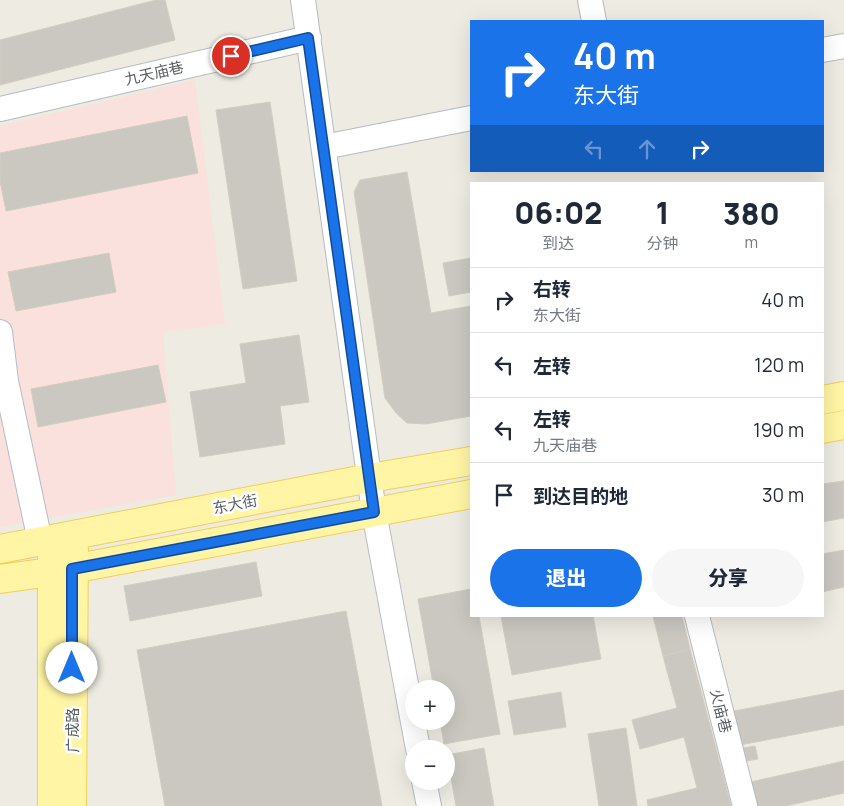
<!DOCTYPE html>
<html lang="zh">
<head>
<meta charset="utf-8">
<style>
  :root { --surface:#fff; --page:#f6f6f7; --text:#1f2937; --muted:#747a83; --line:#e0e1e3; --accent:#1a73e8 }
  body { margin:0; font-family:Manrope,"Noto Sans SC",sans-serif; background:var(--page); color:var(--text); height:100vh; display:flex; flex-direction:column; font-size:19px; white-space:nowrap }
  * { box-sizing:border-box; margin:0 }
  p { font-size:16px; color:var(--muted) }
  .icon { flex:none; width:28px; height:28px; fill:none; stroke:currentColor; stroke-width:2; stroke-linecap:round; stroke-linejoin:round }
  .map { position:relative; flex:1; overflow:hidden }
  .panel { position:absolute; left:470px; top:182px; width:354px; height:435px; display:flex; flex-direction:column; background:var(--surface); border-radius:0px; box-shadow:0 5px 20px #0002 }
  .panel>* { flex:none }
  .top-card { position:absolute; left:470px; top:20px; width:354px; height:152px; border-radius:0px; box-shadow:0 5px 20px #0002; background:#1a73e8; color:#fff; overflow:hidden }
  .buttons { position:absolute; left:405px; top:680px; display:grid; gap:10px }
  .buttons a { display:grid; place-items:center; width:50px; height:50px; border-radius:50%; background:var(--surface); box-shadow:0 5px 20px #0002; font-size:25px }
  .pin { position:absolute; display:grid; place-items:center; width:42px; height:42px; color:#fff; margin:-21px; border:2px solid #fff; border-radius:50%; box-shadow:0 1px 5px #0007 }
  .me { position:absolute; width:55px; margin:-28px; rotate:0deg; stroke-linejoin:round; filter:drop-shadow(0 0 4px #0008) }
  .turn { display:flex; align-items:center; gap:18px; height:105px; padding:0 20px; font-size:22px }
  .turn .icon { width:65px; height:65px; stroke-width:2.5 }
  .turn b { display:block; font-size:35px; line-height:42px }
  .lanes { display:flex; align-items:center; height:48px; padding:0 20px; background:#0003; justify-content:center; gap:25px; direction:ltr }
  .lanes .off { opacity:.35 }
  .eta { display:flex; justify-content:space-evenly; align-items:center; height:85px; text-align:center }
  .eta b { font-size:30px; font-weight:800; line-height:35px }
  .primary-button { display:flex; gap:10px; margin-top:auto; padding:10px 20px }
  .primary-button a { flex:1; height:58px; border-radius:30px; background:var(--accent); color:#fff; font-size:20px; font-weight:800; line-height:58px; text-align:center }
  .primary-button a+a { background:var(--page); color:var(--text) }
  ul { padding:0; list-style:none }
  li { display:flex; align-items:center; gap:15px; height:65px; padding:0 20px; border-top:1px solid var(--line) }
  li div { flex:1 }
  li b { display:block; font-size:19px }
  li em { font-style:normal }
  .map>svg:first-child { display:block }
  .medical { fill:#fbe1dd }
  .building { fill:#cac8c1; stroke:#d2cdc0 }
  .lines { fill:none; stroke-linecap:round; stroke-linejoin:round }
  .minor-casing { stroke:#b7babf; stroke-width:26 }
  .major-casing { stroke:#f2cf56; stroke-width:30 }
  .minor { stroke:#fff; stroke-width:24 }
  .major { stroke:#fff5a5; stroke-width:28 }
  .route-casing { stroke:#114b97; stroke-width:12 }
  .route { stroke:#1a73e8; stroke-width:9 }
  .labels { text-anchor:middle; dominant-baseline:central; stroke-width:5; stroke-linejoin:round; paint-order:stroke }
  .street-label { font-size:15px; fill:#5a5e63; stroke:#fff }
</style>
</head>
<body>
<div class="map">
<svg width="844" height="806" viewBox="0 0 844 806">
  <rect width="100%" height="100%" fill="#edebe2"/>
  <path class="medical" d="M195 80 225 324 163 332 176 495 0 527V126Z"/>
  <path class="building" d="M156 0H165L175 40 0 85V40Z
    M270 102 297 281 243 289 216 110Z
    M187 116 198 173 6 211 0 181V153Z
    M407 172 431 313 471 306V416L426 424 407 423 396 413 385 398 354 192 360 180Z
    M109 253 116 292 16 311 8 272Z
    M471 258V292L449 296 443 263Z
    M299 335 309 402 280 406 285 444 200 457 190 392 246 383 240 344Z
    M158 365 166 402 38 427 31 389Z
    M844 481V518L822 522V484Z
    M844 550V587L822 592V554Z
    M256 562 262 596 130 621 124 586Z
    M471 589V616H479L500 734 444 744 440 721H446V689H434L418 599Z
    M346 611 382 806H165L137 650Z
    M501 616H593L601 659 512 675Z
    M653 616H682L690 649 663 656Z
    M690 649 731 806H648L647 800 697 788 684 737 640 749 632 720 677 708 663 656Z
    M844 690V725L735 746 729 712Z
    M561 692 566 727 514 735 508 701Z
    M626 728 637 806H599L588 734Z
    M755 746 758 759 739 762 737 749Z
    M484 748 494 806H456L447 755Z
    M844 761V793L786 806H751L746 783Z"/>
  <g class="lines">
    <g class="minor-casing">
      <path id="minor" d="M303 0 374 512 418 749
        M590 0 594 21
        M822 50 844 46
        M0 109 309 38
        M324 147 471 118
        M0 332 6 381 40 541
        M697 616 745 806
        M424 781 429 806"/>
    </g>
    <g class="major-casing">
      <path id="major" d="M822 400 844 396
        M822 429 844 425
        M0 549 370 478 471 461
        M52 553V806
        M0 579 72 569 471 494
        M72 806 74 550"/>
    </g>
    <use href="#minor" class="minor"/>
    <use href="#major" class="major"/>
  </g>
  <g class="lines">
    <g class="route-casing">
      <path id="route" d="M72 668V569L374 512 308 38 231 56"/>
    </g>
    <use href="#route" class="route"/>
  </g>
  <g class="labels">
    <g class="street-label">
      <text transform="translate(154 73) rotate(-13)">九天庙巷</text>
      <text transform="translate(235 504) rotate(-11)">东大街</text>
      <text transform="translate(721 711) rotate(76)">火庙巷</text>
      <text transform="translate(72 730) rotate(-90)">广成路</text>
    </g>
  </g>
</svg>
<div class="buttons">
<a>+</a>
<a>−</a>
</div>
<div class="pin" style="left:231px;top:56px;background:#d93025"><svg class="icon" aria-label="arrive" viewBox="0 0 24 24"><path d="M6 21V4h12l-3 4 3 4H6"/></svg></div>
<svg class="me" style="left:72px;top:668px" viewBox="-20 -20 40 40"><circle r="19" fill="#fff"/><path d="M0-13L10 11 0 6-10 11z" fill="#1a73e8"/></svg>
<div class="top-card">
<div class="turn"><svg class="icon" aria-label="right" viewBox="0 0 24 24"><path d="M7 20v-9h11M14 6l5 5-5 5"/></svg><div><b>40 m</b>东大街</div></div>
<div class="lanes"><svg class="icon off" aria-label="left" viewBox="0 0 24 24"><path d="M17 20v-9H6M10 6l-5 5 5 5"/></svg><svg class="icon off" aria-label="ahead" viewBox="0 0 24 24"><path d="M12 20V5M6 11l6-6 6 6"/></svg><svg class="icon" aria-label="right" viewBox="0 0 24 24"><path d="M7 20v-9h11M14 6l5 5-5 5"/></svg></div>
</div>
<section class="panel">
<div class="eta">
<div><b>06:02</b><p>到达</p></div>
<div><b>1</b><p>分钟</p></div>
<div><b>380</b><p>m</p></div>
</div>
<ul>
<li><svg class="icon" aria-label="right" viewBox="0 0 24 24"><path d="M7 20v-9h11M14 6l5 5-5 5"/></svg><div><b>右转</b><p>东大街</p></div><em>40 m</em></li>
<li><svg class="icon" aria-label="left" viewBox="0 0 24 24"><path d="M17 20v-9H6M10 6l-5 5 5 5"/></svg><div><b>左转</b></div><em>120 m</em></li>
<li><svg class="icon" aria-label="left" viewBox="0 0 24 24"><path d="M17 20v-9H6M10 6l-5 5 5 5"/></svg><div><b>左转</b><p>九天庙巷</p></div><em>190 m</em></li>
<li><svg class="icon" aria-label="arrive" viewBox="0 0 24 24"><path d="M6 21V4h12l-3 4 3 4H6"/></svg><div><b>到达目的地</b></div><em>30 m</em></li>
</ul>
<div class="primary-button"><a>退出</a><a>分享</a></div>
</section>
</div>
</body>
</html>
